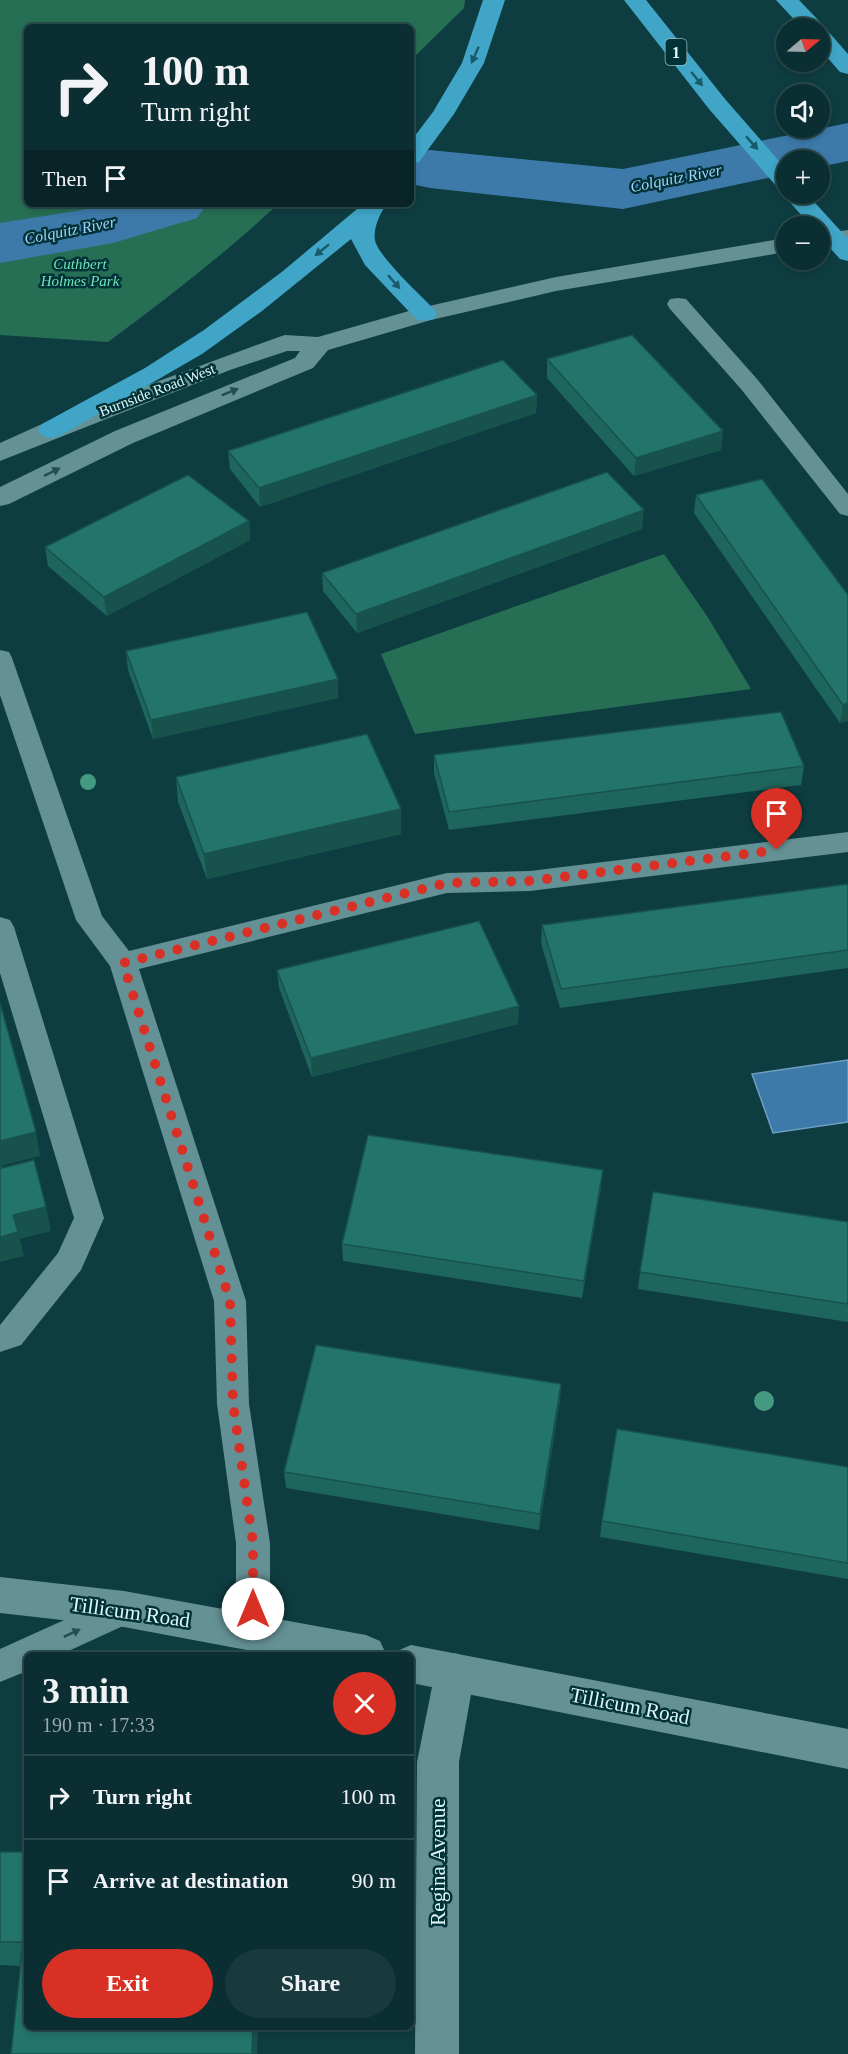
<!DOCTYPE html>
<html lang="en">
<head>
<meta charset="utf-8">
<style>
  :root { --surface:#0a2e31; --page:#183a3d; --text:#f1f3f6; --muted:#99a8ab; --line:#2a4a4d; --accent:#d93025 }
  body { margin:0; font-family:"Times New Roman",serif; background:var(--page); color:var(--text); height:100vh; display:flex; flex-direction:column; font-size:22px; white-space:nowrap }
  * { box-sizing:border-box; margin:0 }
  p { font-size:20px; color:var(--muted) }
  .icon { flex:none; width:33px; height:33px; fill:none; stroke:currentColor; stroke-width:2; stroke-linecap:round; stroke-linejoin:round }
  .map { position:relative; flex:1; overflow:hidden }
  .side { position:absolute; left:24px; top:1652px; width:390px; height:378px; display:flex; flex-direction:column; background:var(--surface); border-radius:9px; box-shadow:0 3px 9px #0003,0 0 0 2px var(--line) }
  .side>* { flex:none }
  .guide { position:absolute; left:24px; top:24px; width:390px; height:183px; border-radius:9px; box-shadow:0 3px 9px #0003,0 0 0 2px var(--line); background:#0a2e31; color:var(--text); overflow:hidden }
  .needle { width:39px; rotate:71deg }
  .buttons { position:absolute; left:776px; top:18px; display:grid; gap:12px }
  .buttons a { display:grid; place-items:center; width:54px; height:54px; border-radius:50%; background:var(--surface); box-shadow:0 3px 9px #0003,0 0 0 2px var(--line); font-size:30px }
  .pin { position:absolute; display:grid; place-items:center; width:51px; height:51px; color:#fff; margin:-62px -26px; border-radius:50% 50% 50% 0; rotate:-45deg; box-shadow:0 0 6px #0007 }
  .pin .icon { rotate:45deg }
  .me { position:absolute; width:66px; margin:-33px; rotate:0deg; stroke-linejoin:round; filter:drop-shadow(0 0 4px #0008) }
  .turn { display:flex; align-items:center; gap:21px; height:126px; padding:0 18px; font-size:27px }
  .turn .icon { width:78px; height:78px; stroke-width:2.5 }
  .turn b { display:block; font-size:42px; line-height:51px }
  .then { display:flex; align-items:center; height:57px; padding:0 18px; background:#0003; gap:12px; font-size:22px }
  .round { display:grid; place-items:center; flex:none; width:63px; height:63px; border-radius:32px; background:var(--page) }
  .head { display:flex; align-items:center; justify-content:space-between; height:102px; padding:0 18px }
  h1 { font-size:36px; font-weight:700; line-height:45px }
  .button { display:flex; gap:12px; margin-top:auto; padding:12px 18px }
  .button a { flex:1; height:69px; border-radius:36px; background:var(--accent); color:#fff; font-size:24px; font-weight:700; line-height:69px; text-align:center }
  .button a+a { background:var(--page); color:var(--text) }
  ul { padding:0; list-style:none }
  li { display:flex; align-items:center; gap:18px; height:84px; padding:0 18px; border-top:2px solid var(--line) }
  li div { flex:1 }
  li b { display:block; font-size:22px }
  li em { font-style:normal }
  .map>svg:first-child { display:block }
  .green { fill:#276f54 }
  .water { fill:#3d7aaa; stroke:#6e9fc1; stroke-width:1.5 }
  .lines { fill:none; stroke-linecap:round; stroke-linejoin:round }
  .river { fill:#3d7aaa; fill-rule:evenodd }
  .service { fill:#649195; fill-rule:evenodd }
  .minor { fill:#649195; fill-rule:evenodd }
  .secondary { fill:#649195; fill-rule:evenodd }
  .motorway { fill:#40a5c7; fill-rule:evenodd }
  .tree { fill:#449a81 }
  .wall { fill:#1e655d }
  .shaded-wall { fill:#18524c }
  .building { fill:#23756c; stroke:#18524c; stroke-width:1.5 }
  .oneway { fill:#175a69 }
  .oneway2 { fill:#1f4e53 }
  .route { stroke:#d93025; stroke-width:10; stroke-dasharray:0 18 }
  .labels { text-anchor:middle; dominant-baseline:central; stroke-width:5; stroke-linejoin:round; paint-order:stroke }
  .far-park-label { font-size:15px; font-style:italic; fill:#70e6b6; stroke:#013237 }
  .far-street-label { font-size:15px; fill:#dff6f8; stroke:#013237 }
  .shield { fill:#013237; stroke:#9cbbbe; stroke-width:1.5 }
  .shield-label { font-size:16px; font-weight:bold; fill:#dff6f8 }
  .far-water-label { font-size:16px; font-style:italic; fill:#a2d2fb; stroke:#013237 }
  .near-street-label { font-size:21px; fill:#dff6f8; stroke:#013237 }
</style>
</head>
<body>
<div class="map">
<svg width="848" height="2054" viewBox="0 0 848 2054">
  <rect width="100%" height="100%" fill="#0e3d41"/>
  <path class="green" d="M0 0H465L464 8 411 60V27H27V204H278C225 254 167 298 108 342L0 335Z
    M664 554 707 616 751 689 415 734 381 654Z"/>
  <path class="water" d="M848 1060V1122L773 1133 752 1074Z"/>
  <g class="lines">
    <path class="river" d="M848 123V161L819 167V160H786V174L623 209 430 188 411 184V154L430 150 623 169Z
      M103 204H207L197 218 113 243 0 263V223L82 210Z"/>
    <path class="service" d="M678 298 686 299 757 379 848 494V516L840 514 741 389 670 309 667 304 670 299Z
      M0 650 9 652 12 658 102 916 129 951 447 873 530 871 848 832V852L530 891 447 893 139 969 246 1301 249 1404 270 1543V1631L265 1642 253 1647 241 1642 236 1631V1543L217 1404 214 1301 110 966 76 920 0 695Z
      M0 917 10 920 14 927 104 1218 81 1270 21 1345 0 1352V1325L58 1253 74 1218 0 973Z
      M124 1593 136 1598 141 1609 136 1620 62 1654H27V1671L0 1682V1649Z"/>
    <path class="minor" d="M455 1653 469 1659 475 1672 459 1762V2054H415L417 1762 435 1672 441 1659Z"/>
    <path class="secondary" d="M848 230V244L819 248V234Z
      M786 238V252L556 291 431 320 328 350 313 368 133 443 9 504 0 506V487L115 431 295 358 300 351H287L230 370 0 461V443L42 424 276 338 285 335 318 337 416 309 556 277Z
      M0 1577 124 1591 366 1635 380 1641 386 1654H268L124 1627 0 1613Z
      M411 1645 848 1729V1769L411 1683V1654H395L397 1651Z"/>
    <path class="motorway" d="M483 0H505L484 63 454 114 419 162 411 164V141L433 112 462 63Z
      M624 0H646L725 99 786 169V190L778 188 709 109Z
      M776 0H799L821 23 823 29 827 30 848 54V74L840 72 819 48V28H802Z
      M786 190V194H807L848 239V261L840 259 819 236V226H811L787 199 783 194Z
      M363 204H387C380 213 373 228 375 240 377 255 421 296 434 309L437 314 434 319 425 321 416 319 365 265 351 239 262 311 202 354 60 436 51 438 42 436 38 430 42 424 145 368 204 330 283 271Z"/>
  </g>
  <g class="tree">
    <circle cx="88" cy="782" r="8"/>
    <circle cx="764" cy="1401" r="10"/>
  </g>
  <path class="wall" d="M547 359 721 450 634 476 547 378Z
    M537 395 536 413 260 507 230 469 228 451Z
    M696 495 848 595V721L840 723 694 513Z
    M249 521 250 540 107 616 48 566 45 547Z
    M642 529 357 633 323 591 322 573Z
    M126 651 338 679V698L153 739 128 670Z
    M434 755 804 766 801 785 449 830 434 773Z
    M176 777 401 809V834L207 879 178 802Z
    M848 884V968L560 1008 541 943 542 925Z
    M277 970 519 1006 518 1024 312 1077 279 988Z
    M601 1187 582 1298 343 1261 342 1244Z
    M848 1222V1322L638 1289 640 1272Z
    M561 1384 560 1400 539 1530 286 1488 284 1472Z
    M848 1467V1579L600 1537 602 1521Z
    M0 1852 257 2054 21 1966 0 1965Z"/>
  <path class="shaded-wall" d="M537 395 536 413 260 507 259 488Z
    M723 431 721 450 634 476 636 458Z
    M644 510 642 529 357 633 356 614Z
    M249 521 250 540 107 616 104 597Z
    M338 679V698L153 739 151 720Z
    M848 703V721L840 723 843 705Z
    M401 809V834L207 879 204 854Z
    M519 1006 518 1024 312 1077 311 1058Z
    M36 1132 40 1156 0 1166V1141Z
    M603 1170 601 1187 582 1298 584 1281Z
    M46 1207 51 1231 20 1239 24 1256 0 1262V1237L13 1215Z
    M561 1384 560 1400 539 1530 540 1514Z
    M253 2026H258L257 2054H252Z"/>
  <path class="building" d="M632 335 723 431 636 458 547 359Z
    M503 360 537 395 259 488 228 451Z
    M607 472 644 510 356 614 322 573Z
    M188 475 249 521 104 597 45 547Z
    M762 479 848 595V703L843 705 696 495Z
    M307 612 338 679 151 720 126 651Z
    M781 712 804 766 449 812 434 755Z
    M367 734 401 809 204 854 176 777Z
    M848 884V950L561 989 542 925Z
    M479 921 519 1006 311 1058 277 970Z
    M0 1003 36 1132 0 1141Z
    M368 1135 603 1170 584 1281 342 1244Z
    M34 1160 46 1207 13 1215 18 1232 0 1237V1162L2 1168Z
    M653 1192 848 1222V1304L640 1272Z
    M316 1345 561 1384 540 1514 284 1472Z
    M617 1429 848 1467V1563L602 1521Z
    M0 1852H27V2026H253L252 2054H11L23 1942H0Z"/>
  <defs><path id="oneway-solid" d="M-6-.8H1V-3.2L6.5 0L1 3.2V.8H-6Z" transform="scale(1.5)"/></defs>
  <g class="oneway">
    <use href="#oneway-solid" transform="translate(475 55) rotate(114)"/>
    <use href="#oneway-solid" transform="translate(697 79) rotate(51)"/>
    <use href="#oneway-solid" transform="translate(752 143) rotate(49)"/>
    <use href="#oneway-solid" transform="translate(322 250) rotate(141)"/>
    <use href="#oneway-solid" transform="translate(394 282) rotate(49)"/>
  </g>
  <g class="oneway2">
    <use href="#oneway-solid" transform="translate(230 392) rotate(-22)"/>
    <use href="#oneway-solid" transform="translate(52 472) rotate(-26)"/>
    <use href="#oneway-solid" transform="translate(72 1633) rotate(-25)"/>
  </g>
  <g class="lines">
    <path class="route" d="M253 1609V1543L233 1404 230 1301 123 963 447 883 530 881 777 850"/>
  </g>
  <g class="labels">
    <g class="far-park-label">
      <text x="80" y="264">Cuthbert<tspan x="80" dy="17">Holmes Park</tspan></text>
    </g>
    <g class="far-street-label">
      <text transform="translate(157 390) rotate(-21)">Burnside Road West</text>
    </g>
    <rect class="shield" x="665.5" y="39" width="21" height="26" rx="4.5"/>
    <g class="shield-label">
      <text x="676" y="52">1</text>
    </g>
    <g class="far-water-label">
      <text transform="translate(676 178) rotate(-11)">Colquitz River</text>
      <text transform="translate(70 230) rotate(-11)">Colquitz River</text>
    </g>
    <g class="near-street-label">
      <text transform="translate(130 1612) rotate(8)">Tillicum Road</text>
      <text transform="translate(630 1706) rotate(11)">Tillicum Road</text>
      <text transform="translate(438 1862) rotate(-90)">Regina Avenue</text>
    </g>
  </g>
</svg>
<div class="buttons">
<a><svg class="needle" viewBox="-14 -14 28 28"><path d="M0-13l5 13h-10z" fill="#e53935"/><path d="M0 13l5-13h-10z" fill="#99a8ab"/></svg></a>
<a><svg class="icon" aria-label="sound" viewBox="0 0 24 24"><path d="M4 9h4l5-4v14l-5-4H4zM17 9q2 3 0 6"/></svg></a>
<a>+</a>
<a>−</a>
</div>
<div class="pin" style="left:777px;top:850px;background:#d93025"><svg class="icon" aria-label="arrive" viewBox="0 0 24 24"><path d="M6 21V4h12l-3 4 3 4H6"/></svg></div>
<svg class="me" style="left:253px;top:1609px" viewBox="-20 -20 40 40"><circle r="19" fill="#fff"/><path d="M0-13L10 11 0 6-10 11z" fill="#d93025"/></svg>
<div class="guide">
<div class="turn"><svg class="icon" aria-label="right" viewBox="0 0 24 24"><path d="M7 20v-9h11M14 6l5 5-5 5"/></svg><div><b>100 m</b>Turn right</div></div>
<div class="then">Then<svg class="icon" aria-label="arrive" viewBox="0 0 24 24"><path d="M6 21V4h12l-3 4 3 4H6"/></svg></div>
</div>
<section class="side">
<div class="head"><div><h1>3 min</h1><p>190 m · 17:33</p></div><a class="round" style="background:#d93025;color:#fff"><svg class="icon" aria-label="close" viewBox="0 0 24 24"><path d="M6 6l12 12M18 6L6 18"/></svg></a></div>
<ul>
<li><svg class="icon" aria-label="right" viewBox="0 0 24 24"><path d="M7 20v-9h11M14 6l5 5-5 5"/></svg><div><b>Turn right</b></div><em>100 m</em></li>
<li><svg class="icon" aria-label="arrive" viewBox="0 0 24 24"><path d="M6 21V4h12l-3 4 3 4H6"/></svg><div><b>Arrive at destination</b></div><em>90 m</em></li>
</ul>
<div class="button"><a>Exit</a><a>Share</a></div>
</section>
</div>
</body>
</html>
